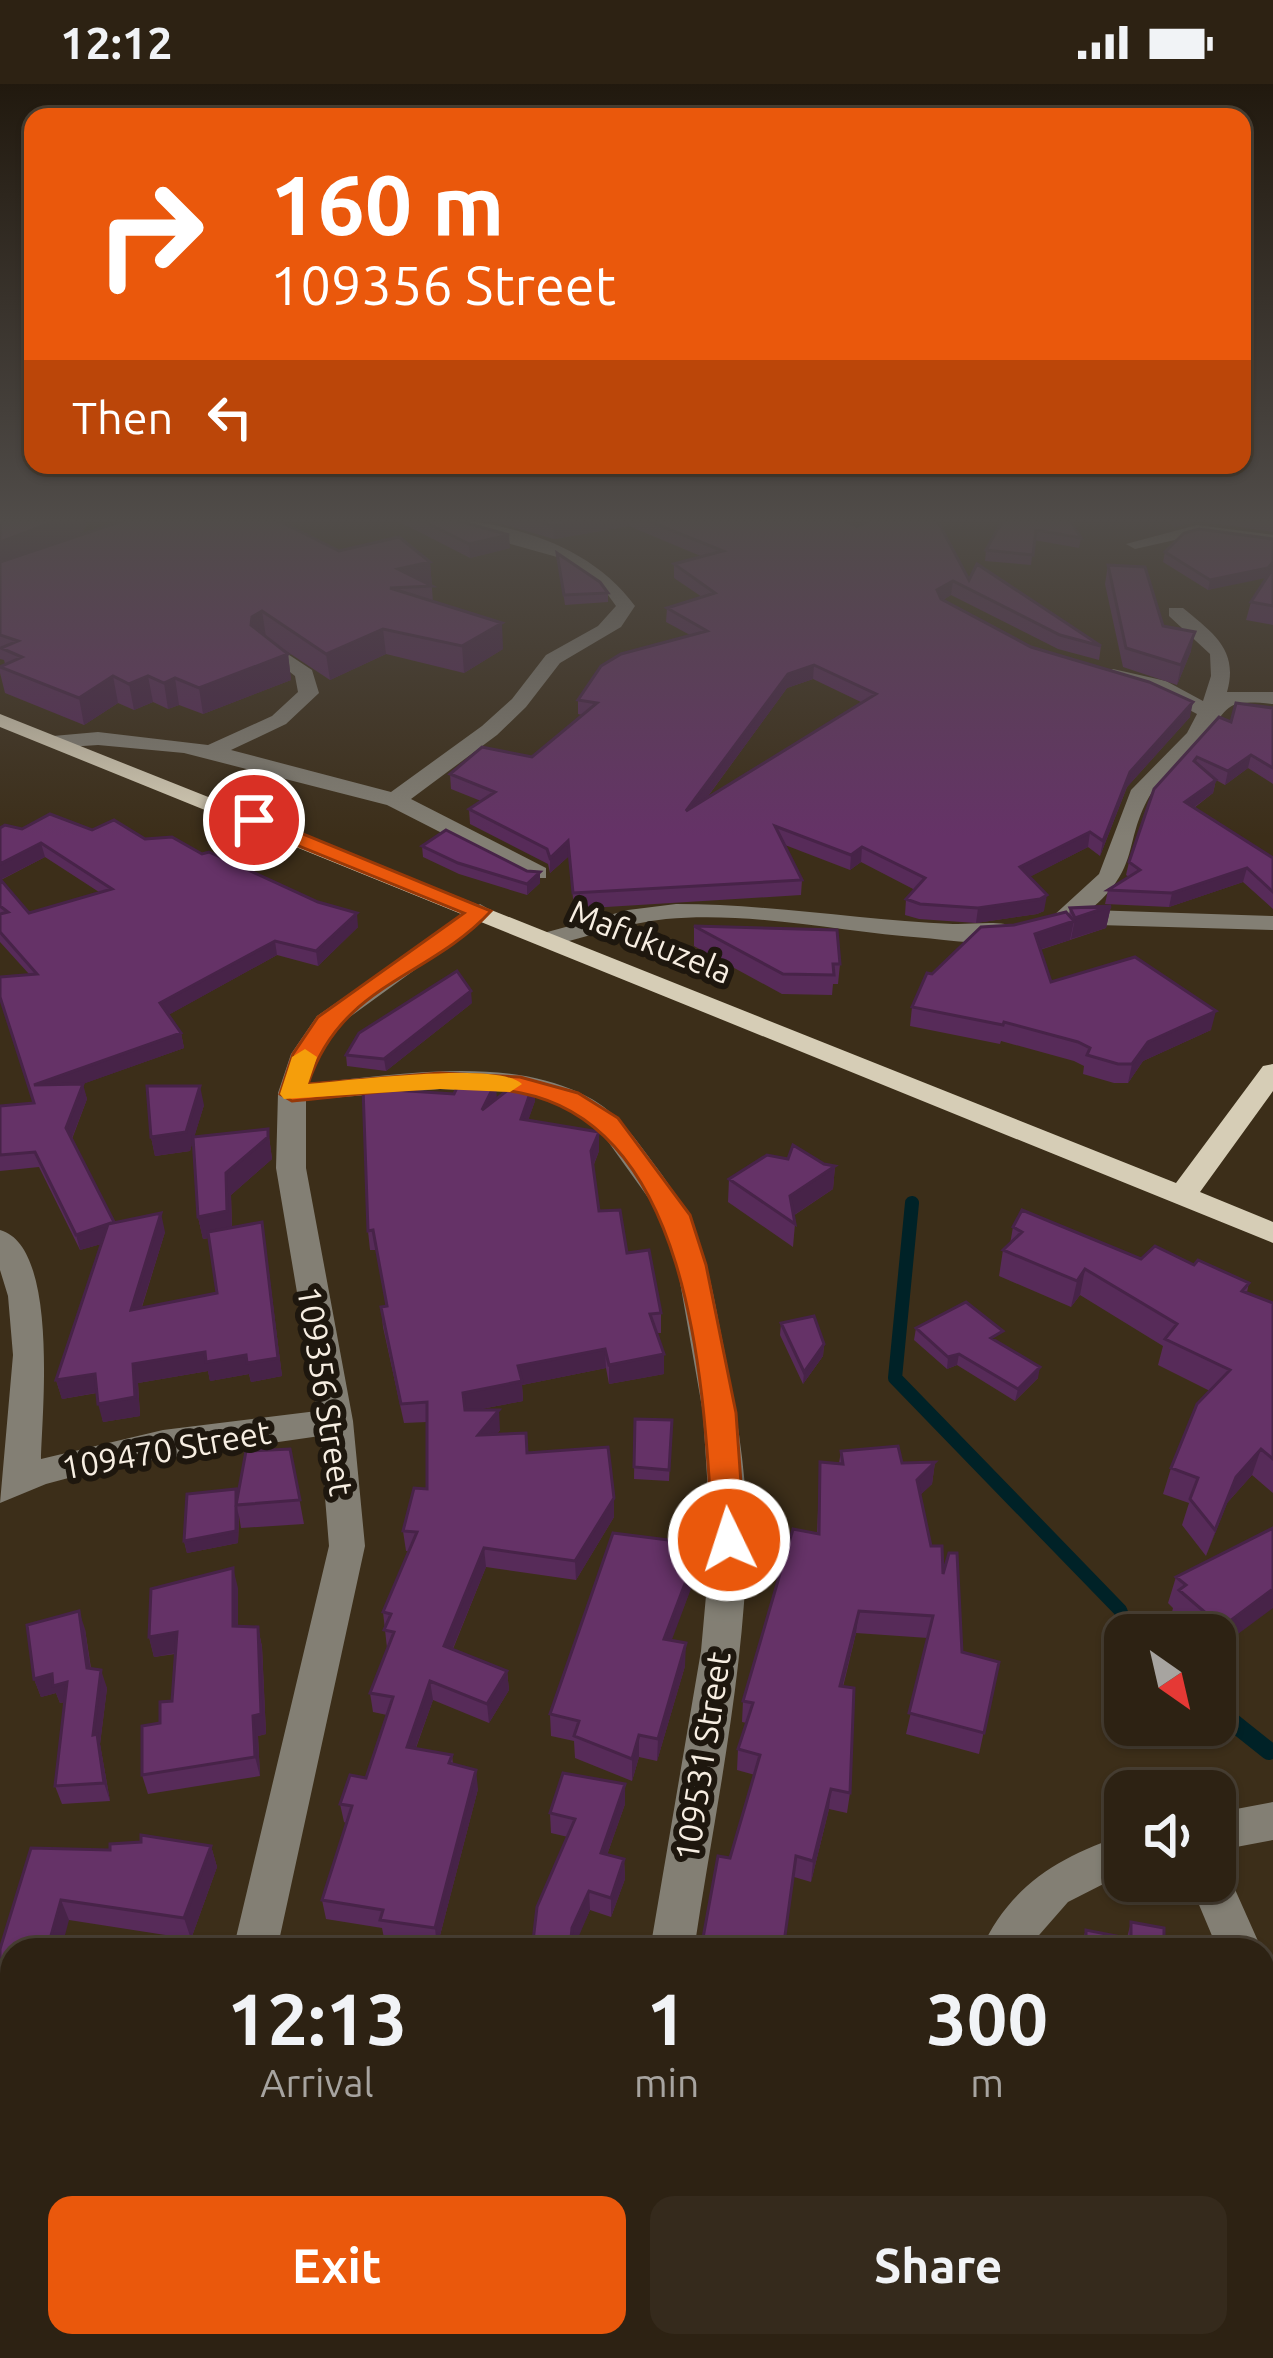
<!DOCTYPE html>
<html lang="en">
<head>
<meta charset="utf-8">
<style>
  :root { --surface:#2d2213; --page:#352a1c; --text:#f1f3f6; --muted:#a7a4a0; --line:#483f33; --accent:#ea580c }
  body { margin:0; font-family:Ubuntu,sans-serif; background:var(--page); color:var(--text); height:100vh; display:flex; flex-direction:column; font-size:45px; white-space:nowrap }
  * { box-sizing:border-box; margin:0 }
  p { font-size:39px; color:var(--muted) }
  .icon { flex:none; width:66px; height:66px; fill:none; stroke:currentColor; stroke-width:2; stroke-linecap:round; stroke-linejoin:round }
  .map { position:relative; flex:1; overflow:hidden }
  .panel { position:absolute; left:0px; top:1854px; width:1275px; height:420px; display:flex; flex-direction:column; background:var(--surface); border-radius:36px 36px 0 0; box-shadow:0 3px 9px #0004,0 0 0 3px var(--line) }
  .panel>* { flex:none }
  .banner { position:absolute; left:24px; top:24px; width:1227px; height:366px; border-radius:24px; box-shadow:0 3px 9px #0004,0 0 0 3px var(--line); background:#ea580c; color:#fff; overflow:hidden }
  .needle { width:78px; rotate:146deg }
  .buttons { position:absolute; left:1104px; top:1530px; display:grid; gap:24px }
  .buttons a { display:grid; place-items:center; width:132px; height:132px; border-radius:24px; background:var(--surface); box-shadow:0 3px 9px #0004,0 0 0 3px var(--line); font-size:60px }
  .pin { position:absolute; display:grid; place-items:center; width:102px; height:102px; color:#fff; margin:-51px; border:6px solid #fff; border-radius:50%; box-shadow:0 3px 12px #0007 }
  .me { position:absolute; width:132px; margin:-66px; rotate:356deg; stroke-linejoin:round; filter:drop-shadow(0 0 9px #0008) }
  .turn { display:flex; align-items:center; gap:42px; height:252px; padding:0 48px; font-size:54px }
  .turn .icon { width:156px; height:156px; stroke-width:2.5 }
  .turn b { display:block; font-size:84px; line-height:102px }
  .then { display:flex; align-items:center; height:114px; padding:0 48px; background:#0003; gap:24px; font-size:45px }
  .eta { display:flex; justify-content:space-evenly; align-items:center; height:204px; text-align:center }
  .eta b { font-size:72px; font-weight:600; line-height:84px }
  .button { display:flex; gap:24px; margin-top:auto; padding:24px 48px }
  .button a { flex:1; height:138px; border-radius:24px; background:var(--accent); color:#fff; font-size:48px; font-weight:600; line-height:138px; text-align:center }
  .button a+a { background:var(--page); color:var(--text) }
  .status { display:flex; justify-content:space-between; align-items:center; height:84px; padding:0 60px; background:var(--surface); direction:ltr }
  .status svg { height:33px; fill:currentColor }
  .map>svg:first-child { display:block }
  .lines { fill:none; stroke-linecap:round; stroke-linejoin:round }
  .stream-far1 { stroke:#002227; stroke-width:14 }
  .stream { stroke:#002227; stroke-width:18 }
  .minor { fill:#837f74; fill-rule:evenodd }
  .major { fill:#d6cdb6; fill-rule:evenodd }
  .wall { fill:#572b59; fill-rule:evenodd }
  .shaded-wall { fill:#472348 }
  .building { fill:#653267; stroke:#472348; stroke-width:3; fill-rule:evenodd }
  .route { fill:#ea580c; stroke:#983908; stroke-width:3 }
  .slow { fill:#f59e0b }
  .labels { text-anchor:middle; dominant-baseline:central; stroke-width:12; stroke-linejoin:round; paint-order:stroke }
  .street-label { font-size:33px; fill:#f7eee2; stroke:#1e170e }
</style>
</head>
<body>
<div class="status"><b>12:12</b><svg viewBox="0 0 49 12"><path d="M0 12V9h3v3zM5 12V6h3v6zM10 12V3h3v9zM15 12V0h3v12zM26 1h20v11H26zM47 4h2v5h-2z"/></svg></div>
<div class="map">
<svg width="1273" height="2274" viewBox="0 0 1273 2274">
  <rect width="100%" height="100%" fill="#3c2e19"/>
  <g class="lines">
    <path class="stream-far1" d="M912 1119 895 1294 1120 1526 1130 1551"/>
    <path class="stream" d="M1215 1624 1269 1667"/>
    <path class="minor" d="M419 434C497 434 587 456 635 522L621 543 560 579 526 623 497 651 411 715 546 784V794H530L387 721 184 669 98 661 53 664 42 658 53 652 98 648 208 661 272 632 298 608 295 592 258 563 268 557 312 586 319 609 286 640 231 666 391 708 482 642 512 615 546 571 598 542 616 522 603 504 557 473Z
      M1197 441 1273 451V461L1197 451 1135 465 1126 460Z
      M1169 524H1183C1213 549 1239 566 1227 608H1273V620C1219 614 1231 625 1200 659 1183 679 1162 690 1149 713 1123 760 1141 783 1090 826L1273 832V846L1064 840 1052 833 1099 790 1131 706 1187 649 1197 630 1152 606 1103 591 1113 585 1166 597 1203 617 1211 592 1210 570 1169 532Z
      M480 820 492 827 489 832 336 943 319 970 309 999C394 992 499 971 580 1009 616 1025 634 1053 657 1084 704 1147 708 1184 723 1260 736 1325 748 1393 747 1459 744 1595 714 1732 694 1866H650L701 1567 711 1456 703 1329 677 1181 662 1133 599 1045 559 1020 519 1008 440 1005 306 1016V1084L353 1337 365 1462 277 1866H233L329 1462 320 1352 117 1381 46 1400 0 1419 13 1271 8 1212 0 1186V1146C59 1162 42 1328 41 1375L163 1346 317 1327 276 1084 278 1009 291 970 317 932Z
      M676 820C769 820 860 836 953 840 974 841 1009 834 1024 848 1005 866 951 856 925 854 840 848 752 827 666 835 626 839 588 853 549 862L537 855 540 850 628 826Z
      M1273 1718V1756L1215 1767V1729Z
      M1125 1751V1789L1068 1818 1026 1866H981C1009 1802 1061 1771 1125 1751Z
      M1215 1779 1225 1783 1262 1866H1218L1189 1797H1215Z
      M1263 1899 1273 1903V1966L1263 1962Z
      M108 2262H159L154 2274H103Z
      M677 2262H727L730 2274H680Z
      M886 2262H936L935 2274H885Z"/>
    <path class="major" d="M0 630 1176 1099 1263 982 1273 980V1007L1200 1108 1273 1138V1159L0 643Z"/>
  </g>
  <path class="wall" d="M0 434 86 442 81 451 339 467 430 478 433 518 503 565 464 589 386 570 330 596 274 559 288 570 291 596 203 630 179 621 168 625 153 618 134 626 118 619 84 641 5 609 0 589V582L5 580 4 576 0 575Z
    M392 434H449L510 464 470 474Z
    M481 434H838L969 496 1101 562 1099 576 1058 565 951 511 943 516 1031 563 1190 633 1127 703 1100 772 1088 763 1029 793 1044 827 1037 830 976 839 919 835 905 831 906 815 915 806 861 778 850 786 785 761 802 796 801 811 574 825 569 772 550 789 548 780 470 740 469 725 481 717 451 705 450 690 532 673 582 631 578 630V616L690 551 666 538 667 524 702 513 674 494V480L703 473 629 442 554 455ZM813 595 863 619 706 715 787 604Z
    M1004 434 1072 440 1081 454 1079 464 1034 456 1031 481 985 477 986 466Z
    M1168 434H1273V448L1198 437 1173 443Z
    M1273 455V541L1246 536 1251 518 1270 489 1208 506 1163 478 1165 468Z
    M557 469 608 509V518L565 521Z
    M1108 481 1163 542 1191 567 1177 601 1123 583 1105 500Z
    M1273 624V700L1248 684 1225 701 1216 696 1213 709 1194 724 1273 774V825L1243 798 1169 823 1105 820 1108 806 1129 793 1126 791 1129 778 1154 705 1231 638Z
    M0 744 92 746 145 755 202 770 358 843 318 882 277 871 168 931 181 949 184 964 82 1000 87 1015 72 1055 114 1138 165 1148 142 1223 217 1209 209 1154 203 1155 198 1133 193 1055 190 1067 155 1072 151 1053 204 1021 194 1053 268 1045 272 1075 231 1111 232 1144 265 1157 282 1292 251 1298 249 1290 210 1297 208 1287 138 1299 140 1332 103 1338 97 1309 62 1315 56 1296 101 1160 80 1166 39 1083 0 1087V1022L34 1019 29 890 0 858ZM45 773 99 808 29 829 1 796Z
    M422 762 540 799 527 811 459 790 423 773Z
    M1111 822 1106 844 1040 866 1051 898 1211 946 1143 977 1128 999H1114L1083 990 1084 982 1074 977 1001 957 1000 960 910 942 912 923 932 890 1014 841 1069 831 1070 824Z
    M694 842 840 880 838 900H833L832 911 782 910 694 862Z
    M472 919 386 987 347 982 346 971Z
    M534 998 535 1017 528 1036 599 1067 593 1083 599 1127 627 1169 661 1229V1249H657L664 1290 609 1300 606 1284 522 1301 523 1317 476 1326 500 1346 497 1350 528 1369 614 1433 576 1496 486 1483 453 1565 507 1587 509 1606 489 1639 433 1616 416 1664 452 1671 453 1680 478 1705 437 1863 384 1854 382 1844 326 1835 322 1816 346 1739 344 1738 340 1720 366 1694 387 1631 373 1628 370 1609 387 1564 383 1528 409 1467H406L403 1447 427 1405V1338L404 1339 383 1243 381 1223 386 1222 376 1166H370L368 1147 497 1014Z
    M824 1080 835 1082 833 1105 793 1132 795 1140 793 1163 728 1118 729 1095Z
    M1013 1143 1141 1175 1194 1181 1249 1199 1247 1208 1273 1219V1409L1252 1391 1227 1419 1206 1472 1182 1441 1189 1419 1163 1410 1171 1384 1210 1307 1158 1281 1163 1262 1080 1211 1071 1223 999 1192 1003 1166 1010 1160Z
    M781 1239 824 1260 823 1272 803 1300 780 1251Z
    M916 1244 1000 1259 1038 1294 1015 1317 957 1281 947 1285 914 1256Z
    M635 1335 672 1336 669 1397 634 1395Z
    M290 1365 304 1440 241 1444 239 1432 238 1459 187 1469 184 1457 236 1405 238 1412Z
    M841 1367 902 1379 935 1378 932 1400 920 1411 931 1462 943 1490 962 1568 999 1578 979 1670 906 1650 928 1554 856 1549 843 1603 850 1709 847 1729 829 1725 811 1798 730 1774 755 1691 737 1686 738 1665 747 1639 742 1638 743 1617 817 1450 820 1378 839 1379Z
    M1273 1444 1215 1567V1551H1193L1171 1532 1173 1524 1168 1519 1176 1493Z
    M700 1460 699 1483 671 1556 685 1582 657 1677 639 1673 632 1697 575 1674 574 1657 551 1652 550 1630Z
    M238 1504V1542L258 1543 262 1563 266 1650 258 1652 260 1692 148 1710 142 1691 160 1639 172 1617 175 1570 154 1573 149 1553Z
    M85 1545 91 1584 107 1604 100 1660 110 1717 62 1720 55 1702 65 1618 60 1619 56 1609 41 1613 34 1595Z
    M625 1720 607 1771 624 1775 625 1795 611 1833 590 1826 573 1863 568 1753 551 1749 550 1729Z
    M211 1762 217 1783 191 1855 69 1836 12 1866V1957L0 1954V1865L110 1766Z
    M1131 1838 1164 1866H1082V1857L1086 1846 1127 1854Z
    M12 2048V2171H0V2049Z
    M1263 2130H1273V2225H1263Z
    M198 2262H454L457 2274H201L199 2269 200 2262Z"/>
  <path class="shaded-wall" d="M64 434H84L86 442 80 454 0 485V458Z
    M598 434H629V442L554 455 553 442Z
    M1174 434H1198V437L1173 443Z
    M509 451 510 464 470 474 469 460Z
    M430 478 432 502 398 485Z
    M1273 478V485L1266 494 1208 506 1210 496Z
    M953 497 951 511 936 520 937 506Z
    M262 527 266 553 251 541 252 533Z
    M502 539 503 565 464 589 462 562Z
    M383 545 386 570 330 596 326 570Z
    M1195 548 1191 567 1177 601 1181 581Z
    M288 570 291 596 203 630 199 604Z
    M814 581 813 595 787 604 686 742V727L788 590Z
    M113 592 118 619 84 641 79 614Z
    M148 592 153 618 134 626 129 600Z
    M175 594 179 621 168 625 164 599Z
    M1193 618 1190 633 1127 703 1100 772 1103 757 1130 688Z
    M1251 671 1248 684 1225 701 1228 687Z
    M1216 696 1213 709 1182 732 1185 718Z
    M1090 748 1088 763 1018 799 1020 783Z
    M568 757 569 772 550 789V774Z
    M41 759 45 773 0 796V780Z
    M862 763 861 778 850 786 851 771Z
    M1247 784 1243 798 1169 823 1172 809Z
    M540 788V799L527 811V800Z
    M1047 811 1044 827 1037 830 976 839 978 824Z
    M1111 822 1106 844 1071 855 1075 834Z
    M357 829 358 843 318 882 316 867Z
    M1074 837 1070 856 1032 868 1035 850Z
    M275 857 277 871 163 934 160 919Z
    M471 907 472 919 386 987 384 975Z
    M1216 927 1211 946 1143 977 1128 999 1132 980 1148 958Z
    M181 949 184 964 38 1016 34 1001Z
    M496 998 497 1017 482 1026Z
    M534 998 535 1017 522 1054 521 1035Z
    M83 1000 87 1015 70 1059 66 1044Z
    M200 1002 204 1021 190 1067 155 1072 151 1053Z
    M268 1045 272 1075 231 1111 232 1149 203 1155 198 1133 226 1089Z
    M599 1048V1067L591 1087V1067Z
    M835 1082 833 1105 788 1135 790 1112Z
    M161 1129 165 1148 135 1244 131 1226Z
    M262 1138 282 1292 251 1298 249 1290 210 1297 208 1287 138 1299 140 1332 103 1338 98 1320 133 1280 205 1268Z
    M115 1139 119 1155 80 1166 76 1151Z
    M1085 1185 1080 1211 1071 1223 1077 1197Z
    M824 1260 823 1272 803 1300 804 1288Z
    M605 1265 606 1284 522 1301 523 1317 465 1328 463 1309 518 1282Z
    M664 1270V1290L609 1300V1281Z
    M959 1270 957 1281 947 1285 948 1273Z
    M1040 1283 1038 1294 1015 1317 1018 1305Z
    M95 1290 101 1308 62 1315 56 1296Z
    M499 1326 500 1346 480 1371 478 1351Z
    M1261 1365 1252 1391 1227 1419 1206 1472 1236 1393Z
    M935 1378 932 1400 914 1417 917 1396Z
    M236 1405 239 1417 236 1421 239 1432 238 1459 187 1469 184 1457Z
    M614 1414V1433L576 1496 575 1477Z
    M700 1460 699 1483 664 1577V1555Z
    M484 1464 486 1483 446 1581 444 1562Z
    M233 1484 238 1504V1562L233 1542Z
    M1273 1505V1524L1215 1567 1222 1543Z
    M79 1527 85 1545 93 1602 87 1584Z
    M859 1527 856 1549 837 1624 840 1602Z
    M258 1543 262 1563 266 1650 258 1652 260 1692 255 1673 253 1632Z
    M177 1548 182 1568 154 1573 149 1553Z
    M686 1559 685 1582 657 1677 658 1655Z
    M101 1586 107 1604 100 1660 110 1717 104 1699 93 1651Z
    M507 1587 509 1606 489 1639 487 1620Z
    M52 1590 67 1598 74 1616 60 1619 56 1609 41 1613 34 1595Z
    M430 1597 433 1616 409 1682 407 1663Z
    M639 1651V1673L632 1697V1675Z
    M476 1686 478 1705 437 1863 435 1844Z
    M625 1700V1720L601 1788V1769Z
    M831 1705 829 1725 811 1798 813 1777Z
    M211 1762 217 1783 191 1855 184 1834Z
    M624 1775 625 1795 611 1833V1814Z
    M589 1807 590 1826 573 1866H570L572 1844Z
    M61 1816 69 1836 61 1866H47Z"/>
  <path class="building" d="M0 434H64L0 458Z
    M131 434H273L339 467 399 453 430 478 398 485 432 502 390 504 502 539 462 562 383 545 326 570 262 527 252 533 251 541 288 570 199 604 175 594 164 599 148 592 129 600 113 592 79 614 0 583 22 573 1 564 18 557 0 551V478Z
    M417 434H449L509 451 469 460Z
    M526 434H598L553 442Z
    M641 434H838L857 442 875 434H936L969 496 977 480 1101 562 1060 551 953 497 937 506 941 515 1031 563 1149 598 1193 618 1130 688 1103 757 1090 748 1020 783 1047 811 1040 815 978 824 920 820 906 815 925 794 862 763 851 771 775 742 802 796 573 809 568 757 550 774 547 765 469 725 495 708 450 690 482 663 532 673 597 619 578 616 601 582 621 570 707 547 667 524 715 509 674 480 723 467ZM814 581 876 610 686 727 788 590Z
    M1004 434H1069L1081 454 1036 446 1033 471 986 466Z
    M1199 445 1273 455V478L1268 484 1210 496 1165 468 1184 449Z
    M557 469 600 498 608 509 564 511Z
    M1108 481 1145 483 1163 542 1195 548 1181 581 1126 564Z
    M1273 484V522L1251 518Z
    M1236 619 1273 624V684L1251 671 1228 687 1197 673 1194 677 1216 696 1185 718 1273 774V808L1247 784 1172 809 1108 806 1140 786 1129 778 1154 705 1219 633 1231 638Z
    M50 730 92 746 114 736 145 755 172 753 202 770 209 768 318 818 357 829 316 867 275 857 160 919 181 949 34 1001 83 1000 66 1044 114 1138 76 1151 35 1068 0 1071V1022L34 1019 0 913V893L37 890 0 848V830L8 828 0 822V795L29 829 112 805 41 759 0 780V744L5 741 22 745Z
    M446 746 527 787 540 788 527 800 458 779 422 762Z
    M1111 822 1075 834 1070 824Z
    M1066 828 1074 837 1035 850 1051 898 1135 873 1216 927 1148 958 1132 980H1118L1087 971 1090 964 1078 958 1004 938 1003 941 912 923 927 889 932 890 981 843 1014 841Z
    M694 842 837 846 840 880H833L834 891 783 890Z
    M457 887 471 907 384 975 346 971 359 949Z
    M462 993 496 998 482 1026 522 995 534 998 521 1035 599 1048 591 1067 599 1127 620 1126 627 1169 649 1166 661 1229 650 1230 664 1270 609 1281 605 1265 518 1282 522 1297 463 1309 465 1326H499L478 1351 526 1349 527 1369 608 1363 614 1414 575 1477 484 1464 444 1562 507 1587 487 1620 430 1597 407 1663 452 1671 449 1679 476 1686 435 1844 380 1836 383 1826 322 1816 352 1722 340 1720 350 1691 366 1694 393 1613 370 1609 394 1548 384 1546 391 1530 383 1528 417 1448 403 1447 414 1404 427 1405V1318L401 1320 381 1223 387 1222 373 1146 368 1147 363 1004 454 1010Z
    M147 1002H200L186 1048 151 1053Z
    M268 1045V1053L226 1089 227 1127 198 1133 193 1053Z
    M793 1061 824 1080 835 1082 790 1112 795 1140 729 1095 767 1071 788 1075Z
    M1022 1126 1141 1175 1155 1162 1194 1181 1198 1176 1249 1199 1242 1207 1273 1219V1375L1261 1365 1236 1393 1215 1446 1190 1415 1198 1394 1171 1384 1197 1320 1230 1286 1165 1255 1177 1240 1085 1185 1077 1197 1003 1166 1022 1148 1013 1143Z
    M161 1129 131 1226 217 1209 208 1148 262 1138 278 1274 247 1279 246 1271 206 1278 205 1268 133 1280 135 1313 98 1320 95 1290 56 1296 108 1140Z
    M966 1218 1003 1247 991 1254 1040 1283 1018 1305 959 1270 948 1273 916 1244Z
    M814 1232 824 1260 804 1288 781 1239Z
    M635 1335 672 1336 669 1386 634 1383Z
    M898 1362 902 1379 935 1378 917 1396 931 1462H942L943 1490 949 1469H957L962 1568 999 1578 984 1649 909 1629 933 1532 859 1527 840 1602 854 1604 850 1709 831 1705 813 1777 796 1772 783 1866 701 1865 718 1772 730 1774 760 1671 738 1665 753 1619 743 1617 793 1445 819 1450 820 1378 843 1380 841 1367Z
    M290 1365 300 1416 236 1421 246 1367Z
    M236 1405V1447L184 1457 187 1410Z
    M1273 1444V1505L1222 1543 1179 1506 1186 1501 1176 1493Z
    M613 1449 700 1460 664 1555 686 1559 658 1655 639 1651 632 1675 574 1652 579 1637 550 1630Z
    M233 1484V1542L258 1543 261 1630 253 1632 255 1673 142 1691V1642L160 1639V1618L172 1617 177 1548 149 1553 151 1505Z
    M79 1527 87 1584 101 1586 93 1651 97 1650 104 1699 55 1702 67 1598 53 1602 52 1590 34 1595 27 1541Z
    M563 1689 625 1700 601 1769 624 1775 611 1814 589 1807 572 1844 570 1866H532L537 1823 575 1735 550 1729Z
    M141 1751 211 1762 184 1834 61 1816 47 1866H12V1939L0 1937V1865L31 1764 110 1766V1760L141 1758Z
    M1131 1838 1164 1844V1866H1086V1846L1131 1855Z
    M12 2048V2153H0V2049Z
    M1263 2130H1273V2209H1263Z
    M200 2262H454L452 2274H237L199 2269Z
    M747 2262H806L807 2274H748Z"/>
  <linearGradient id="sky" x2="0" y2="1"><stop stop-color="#21190e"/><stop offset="0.58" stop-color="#504c49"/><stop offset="1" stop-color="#504c49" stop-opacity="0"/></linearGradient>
  <rect width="1273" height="753" fill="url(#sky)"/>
  <path class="route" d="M254 730 491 827C428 895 341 899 308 1000L440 989 520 993 578 1009 618 1034 690 1131 706 1181 736 1329 745 1456 740 1465 729 1469 718 1465 713 1456C704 1315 697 1044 521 1009 448 994 366 1011 292 1017L280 1010 293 970 318 933 464 829 247 741V732Z"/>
  <path class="slow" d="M305 965 317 973 308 1000C347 997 499 977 522 1000L510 1008 440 1005 284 1015 280 1010 292 973Z"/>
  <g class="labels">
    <g class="street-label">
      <text transform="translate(651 857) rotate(22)">Mafukuzela</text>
      <text transform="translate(326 1307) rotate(81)">109356 Street</text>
      <text transform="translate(166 1365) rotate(-10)">109470 Street</text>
      <text transform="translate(702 1672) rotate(-81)">109531 Street</text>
    </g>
  </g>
</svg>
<div class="buttons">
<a><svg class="needle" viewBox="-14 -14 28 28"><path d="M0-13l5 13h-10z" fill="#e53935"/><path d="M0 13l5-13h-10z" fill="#a7a4a0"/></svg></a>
<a><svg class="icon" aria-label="sound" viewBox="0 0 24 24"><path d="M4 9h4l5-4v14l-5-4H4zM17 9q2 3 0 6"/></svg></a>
</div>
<div class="pin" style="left:254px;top:736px;background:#d93025"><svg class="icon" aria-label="arrive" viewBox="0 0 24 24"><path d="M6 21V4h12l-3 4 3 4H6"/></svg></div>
<svg class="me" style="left:729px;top:1456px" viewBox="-20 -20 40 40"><circle r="17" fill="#ea580c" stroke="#fff" stroke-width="3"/><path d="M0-11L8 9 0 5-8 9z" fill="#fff"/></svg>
<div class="banner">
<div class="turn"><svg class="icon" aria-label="right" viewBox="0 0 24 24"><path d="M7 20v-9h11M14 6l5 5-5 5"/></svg><div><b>160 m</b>109356 Street</div></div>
<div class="then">Then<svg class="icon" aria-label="left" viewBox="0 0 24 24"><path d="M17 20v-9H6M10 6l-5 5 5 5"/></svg></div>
</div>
<section class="panel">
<div class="eta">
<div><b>12:13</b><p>Arrival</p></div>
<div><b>1</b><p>min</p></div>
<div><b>300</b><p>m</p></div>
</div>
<div class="button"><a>Exit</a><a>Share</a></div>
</section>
</div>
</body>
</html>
